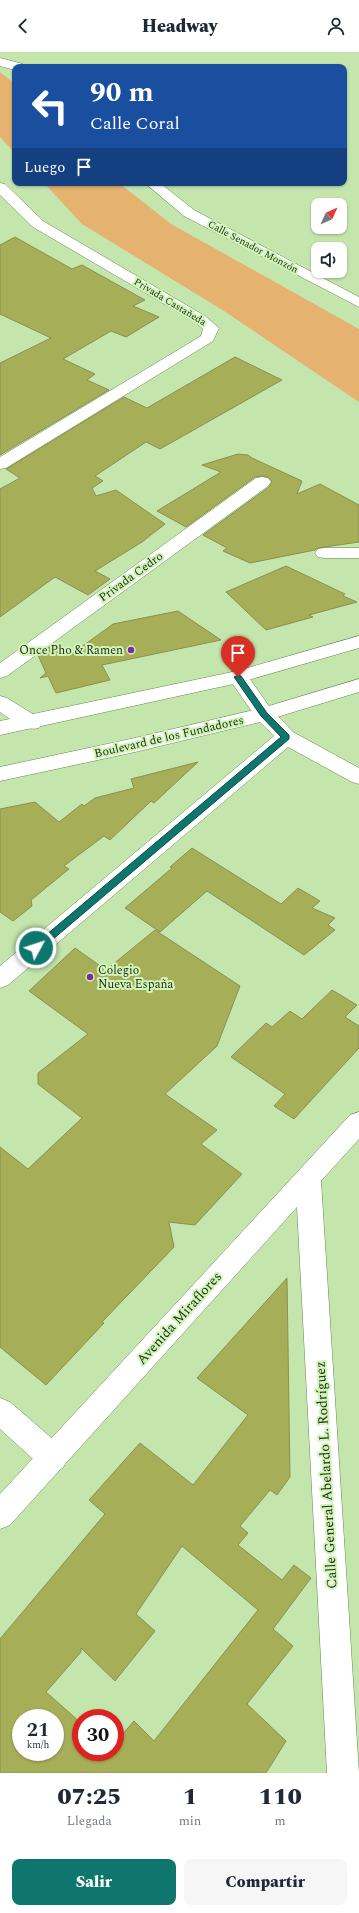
<!DOCTYPE html>
<html lang="es">
<head>
<meta charset="utf-8">
<style>
  :root { --surface:#fff; --page:#f6f6f7; --text:#1f2937; --muted:#747a83; --accent:#0f766e }
  body { margin:0; font-family:Spectral,serif; background:var(--page); color:var(--text); height:100vh; display:flex; flex-direction:column; font-size:15px; white-space:nowrap }
  * { box-sizing:border-box; margin:0 }
  p { font-size:13px; color:var(--muted) }
  .icon { flex:none; width:22px; height:22px; fill:none; stroke:currentColor; stroke-width:2; stroke-linecap:round; stroke-linejoin:round }
  .map { position:relative; height:1721px; overflow:hidden }
  .drawer { display:flex; flex-direction:column; background:var(--surface); flex:1 }
  .drawer>* { flex:none }
  .hud { position:absolute; left:12px; top:12px; width:335px; height:122px; border-radius:8px; box-shadow:0 1px 3px #0004; background:#1a4fa0; color:#fff; overflow:hidden }
  .needle { width:26px; rotate:45deg }
  .tools { position:absolute; left:311px; top:146px; display:grid; gap:8px }
  .tools a { display:grid; place-items:center; width:36px; height:36px; border-radius:8px; background:var(--surface); box-shadow:0 1px 3px #0004; font-size:20px }
  .speed { position:absolute; left:12px; top:1657px; display:flex; gap:8px; font-size:20px; font-weight:700; text-align:center }
  .speed>* { display:grid; place-content:center; width:52px; height:52px; border-radius:50%; background:var(--surface); box-shadow:0 1px 3px #0004; line-height:1 }
  .speed small { font-size:10px; font-weight:400 }
  .speed .limit { border:6px solid #d22; background:#fff; color:#111 }
  .pin { position:absolute; display:grid; place-items:center; width:34px; height:34px; color:#fff; margin:-41px -17px; border-radius:50% 50% 50% 0; rotate:-45deg; box-shadow:0 0 4px #0007 }
  .pin .icon { rotate:45deg }
  .me { position:absolute; width:44px; margin:-22px; rotate:50deg; stroke-linejoin:round; filter:drop-shadow(0 0 3px #0008) }
  .turn { display:flex; align-items:center; gap:14px; height:84px; padding:0 12px; font-size:18px }
  .turn .icon { width:52px; height:52px; stroke-width:2.5 }
  .turn b { display:block; font-size:28px; line-height:34px }
  .then { display:flex; align-items:center; height:38px; padding:0 12px; background:#0003; gap:8px; font-size:15px }
  .eta { display:flex; justify-content:space-evenly; align-items:center; height:68px; text-align:center }
  .eta b { font-size:24px; font-weight:800; line-height:28px }
  .button { display:flex; gap:8px; margin-top:auto; padding:8px 12px }
  .button a { flex:1; height:46px; border-radius:8px; background:var(--accent); color:#fff; font-size:16px; font-weight:800; line-height:46px; text-align:center }
  .button a+a { background:var(--page); color:var(--text) }
  header { display:flex; justify-content:space-between; align-items:center; height:52px; padding:0 12px; background:var(--surface); font-size:18px; font-weight:800 }
  .map>svg:first-child { display:block }
  .green { fill:#e5b26f }
  .building { fill:#a7ae58; stroke:#8a9051; fill-rule:evenodd }
  .lines { fill:none; stroke-linecap:round; stroke-linejoin:round }
  .street-casing { stroke:#688751; stroke-width:1 }
  .secondary-casing { stroke:#688751; stroke-width:1 }
  .primary-casing { stroke:#688751; stroke-width:1 }
  .street { fill:#fff; fill-rule:evenodd }
  .secondary { fill:#fff; fill-rule:evenodd }
  .primary { fill:#fff; fill-rule:evenodd }
  .route { fill:#0f766e; stroke:#0a4d48 }
  .poi-dot { fill:#7a2c9d; stroke:#d1f4b9; stroke-width:1.5 }
  .labels { text-anchor:middle; dominant-baseline:central; stroke-width:4; stroke-linejoin:round; paint-order:stroke }
  .far-street-label { font-size:10px; fill:#222f19; stroke:#d1f4b9 }
  .street-label { font-size:12px; fill:#222f19; stroke:#d1f4b9 }
  .poi-label { font-size:12px; fill:#222f19; stroke:#d1f4b9; text-anchor:end }
  .near-street-label { font-size:14px; fill:#222f19; stroke:#d1f4b9 }
</style>
</head>
<body>
<header><svg class="icon" aria-label="back" viewBox="0 0 24 24"><path d="M15 5l-7 7 7 7"/></svg>Headway<svg class="icon" aria-label="person" viewBox="0 0 24 24"><circle cx="12" cy="8" r="4"/><path d="M4 21q1-7 8-7t8 7"/></svg></header>
<div class="map">
<svg width="359" height="1721" viewBox="0 0 359 1721">
  <rect width="100%" height="100%" fill="#c4e6ac"/>
  <path class="green" d="M0 20 15 32V101L0 85Z
    M44 131H119L171 172 359 277V350L224 259 82 172Z"/>
  <path class="building" d="M15 185 72 217 82 213 145 248 133 254 159 265 126 285 111 279 63 307 95 322 87 328 109 338 0 403V311L51 286 0 262V193Z
    M235 305 282 328 160 397 146 390 95 424 103 429 92 436 96 444 116 438 165 472 142 490 95 519 110 527 88 543 55 525 0 565V437L20 426 6 417 124 345 147 356Z
    M238 402 248 403 252 406 302 429 297 442 320 432 359 453V490L318 496 315 498 250 511 223 499 227 496 203 483 269 435 272 429 268 425 262 424 255 425 186 475 157 459 221 420 202 413Z
    M286 514 345 542 343 544 357 550 309 563 313 565 266 578 226 540Z
    M178 559 221 588 102 613 110 628 56 641 48 624 40 626 46 621 38 603 51 594 69 604 113 572Z
    M198 710 154 751 151 749 110 788 104 784 64 814 69 817 31 848 32 854 13 869 0 860V757L35 750 59 770 82 752 84 754 95 746 134 736 131 727Z
    M192 796 281 852 298 836 320 849 312 856 335 866 328 873 335 878 304 903 207 839 160 880 125 856 172 816 170 815Z
    M155 878 240 934 217 994 165 1042 217 1078 201 1092 242 1122 195 1173 169 1170 174 1195 102 1270 104 1271 46 1333 0 1295V1095L28 1117 82 1066 38 1032V1021L88 982 29 939 75 896 106 918Z
    M332 938 357 953 345 965 359 974V996L294 1067 274 1054 285 1042 231 1005 266 971 272 975 290 959 302 967Z
    M287 1226 290 1425 277 1443 270 1438 240 1474 248 1481 238 1493 282 1528 294 1513 311 1526 273 1577 293 1594 247 1652 286 1689 266 1721H0V1587L105 1462 89 1448 140 1391 193 1433 248 1363 197 1326ZM182 1494 258 1558 154 1689 134 1669 115 1691V1700H81V1671L46 1640 81 1600V1596L115 1629 155 1579 136 1562ZM21 1666H55V1700H21Z"/>
  <g class="lines">
    <g class="street-casing">
      <path id="street" d="M0 131 5 132 43 169 205 264 219 276 213 289 6 416 0 417V405L201 284 203 277 195 270 33 175 0 143Z
        M262 425 268 426 271 430 268 434 7 624 0 626V611L256 426Z
        M324 496H359V506H324L318 505 315 501 318 497Z
        M238 619 245 620 271 657 293 680 359 716V732L352 730 288 695 8 933 0 936V914L274 684 257 667 228 625 231 620Z
        M0 1346 10 1350 63 1396 67 1406 63 1416 53 1420 43 1416 0 1377Z"/>
    </g>
    <g class="secondary-casing">
      <path id="secondary" d="M0 6 23 12 25 15H15V18L0 14Z
        M145 131H160L194 158 359 245V255L184 164Z
        M0 644 7 646 39 666 42 671 39 676C25 680 12 668 0 660Z
        M359 1060V1087L321 1129 359 1721H327L297 1155 10 1473 0 1477V1442L350 1063Z"/>
    </g>
    <g class="primary-casing">
      <path id="primary" d="M359 584V596L238 631 0 683V669L237 619Z
        M359 627V640L264 669 135 700 0 729V715L135 686 262 656Z"/>
    </g>
    <use href="#street" class="street"/>
    <use href="#secondary" class="secondary"/>
    <use href="#primary" class="primary"/>
  </g>
  <path class="route" d="M238 623 241 624 267 661 289 683V687L39 899H33L31 896 33 894 281 685 261 664 234 625Z"/>
  <g class="poi-dot">
    <circle cx="131" cy="598" r="4"/>
    <circle cx="90" cy="925" r="4"/>
  </g>
  <g class="labels">
    <g class="far-street-label">
      <text transform="translate(253 195) rotate(28)">Calle Senador Monzón</text>
      <text transform="translate(170 250) rotate(31)">Privada Castañeda</text>
    </g>
    <g class="street-label">
      <text transform="translate(131 525) rotate(-36)">Privada Cedro</text>
      <text transform="translate(169 685) rotate(-13)">Boulevard de los Fundadores</text>
    </g>
    <g class="poi-label">
      <text x="123" y="598">Once Pho &amp; Ramen</text>
      <text x="98" y="918" text-anchor="start">Colegio<tspan x="98" dy="14">Nueva España</tspan></text>
    </g>
    <g class="near-street-label">
      <text transform="translate(179 1266) rotate(-48)">Avenida Miraflores</text>
      <text transform="translate(326 1423) rotate(-93)">Calle General Abelardo L. Rodríguez</text>
    </g>
  </g>
</svg>
<div class="tools">
<a><svg class="needle" viewBox="-14 -14 28 28"><path d="M0-13l5 13h-10z" fill="#e53935"/><path d="M0 13l5-13h-10z" fill="#747a83"/></svg></a>
<a><svg class="icon" aria-label="sound" viewBox="0 0 24 24"><path d="M4 9h4l5-4v14l-5-4H4zM17 9q2 3 0 6"/></svg></a>
</div>
<div class="speed"><div>21<small>km/h</small></div><div class="limit">30</div></div>
<div class="pin" style="left:238px;top:625px;background:#d93025"><svg class="icon" aria-label="arrive" viewBox="0 0 24 24"><path d="M6 21V4h12l-3 4 3 4H6"/></svg></div>
<svg class="me" style="left:36px;top:896px" viewBox="-20 -20 40 40"><circle r="17" fill="#0f766e" stroke="#fff" stroke-width="3"/><path d="M0-11L8 9 0 5-8 9z" fill="#fff"/></svg>
<div class="hud">
<div class="turn"><svg class="icon" aria-label="left" viewBox="0 0 24 24"><path d="M17 20v-9H6M10 6l-5 5 5 5"/></svg><div><b>90 m</b>Calle Coral</div></div>
<div class="then">Luego<svg class="icon" aria-label="arrive" viewBox="0 0 24 24"><path d="M6 21V4h12l-3 4 3 4H6"/></svg></div>
</div>
</div>
<section class="drawer">
<div class="eta">
<div><b>07:25</b><p>Llegada</p></div>
<div><b>1</b><p>min</p></div>
<div><b>110</b><p>m</p></div>
</div>
<div class="button"><a>Salir</a><a>Compartir</a></div>
</section>
</body>
</html>
